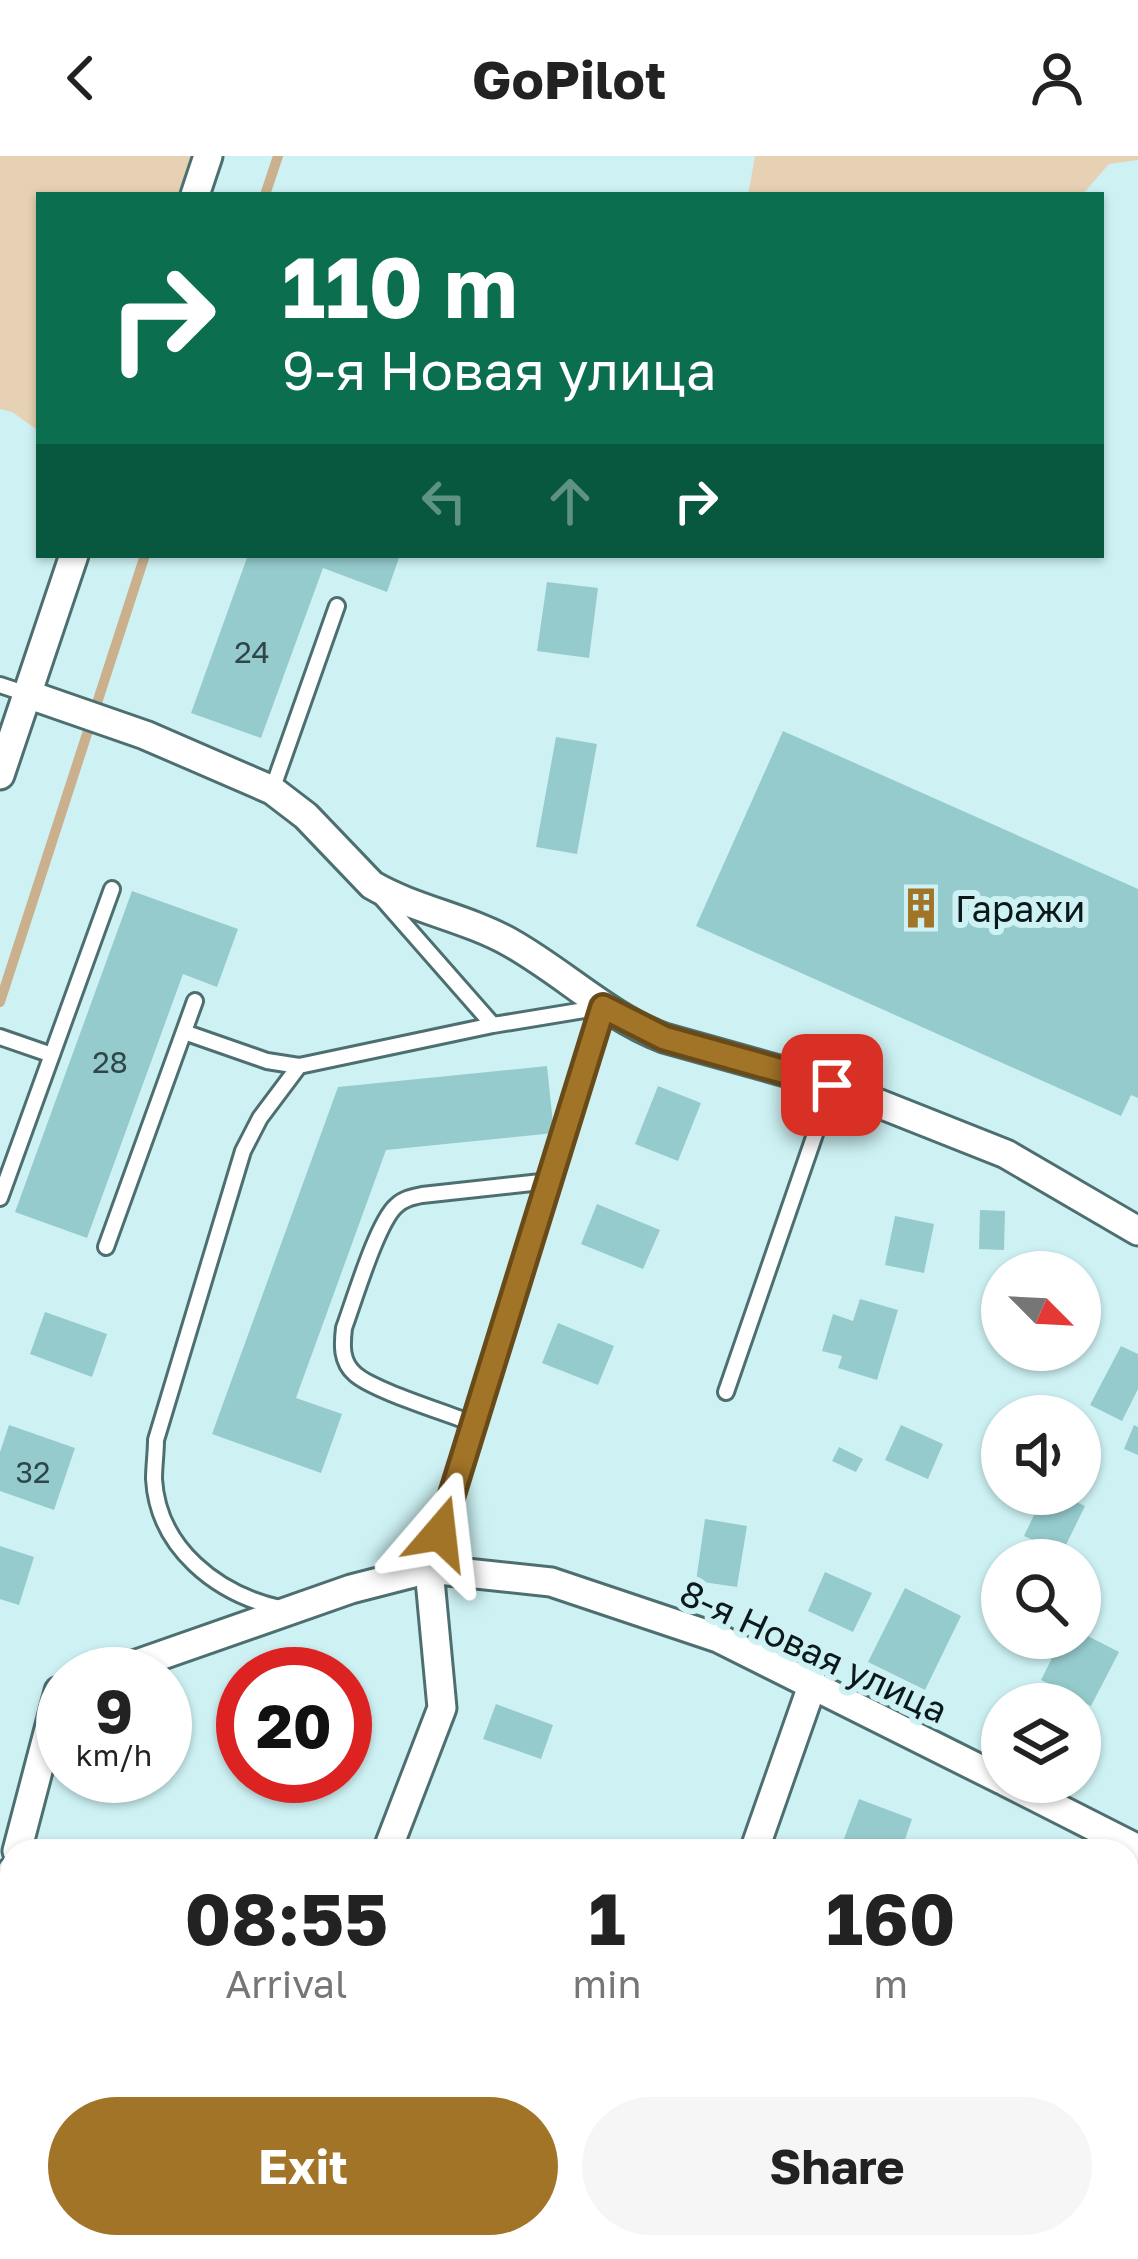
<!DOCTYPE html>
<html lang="en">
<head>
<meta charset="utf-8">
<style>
  :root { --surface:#fff; --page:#f6f6f6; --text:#222; --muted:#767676; --accent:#a27427 }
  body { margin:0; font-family:"Golos Text",sans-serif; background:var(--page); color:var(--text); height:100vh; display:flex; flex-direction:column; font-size:45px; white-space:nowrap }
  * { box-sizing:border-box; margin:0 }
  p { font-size:39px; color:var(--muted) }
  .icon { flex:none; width:66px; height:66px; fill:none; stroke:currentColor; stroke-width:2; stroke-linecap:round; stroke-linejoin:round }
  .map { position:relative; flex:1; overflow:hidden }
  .side { position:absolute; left:0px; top:1683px; width:1140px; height:420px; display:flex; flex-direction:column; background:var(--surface); border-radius:36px 36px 0 0; box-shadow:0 3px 9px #0004 }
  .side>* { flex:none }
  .hud { position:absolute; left:36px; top:36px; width:1068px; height:366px; border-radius:0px; box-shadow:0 3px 9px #0004; background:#0b6e4f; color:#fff; overflow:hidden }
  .needle { width:78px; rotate:114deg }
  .fabs { position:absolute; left:981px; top:1095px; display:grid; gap:24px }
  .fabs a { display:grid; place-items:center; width:120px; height:120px; border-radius:50%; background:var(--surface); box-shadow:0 3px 9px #0004; font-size:60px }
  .speed { position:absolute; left:36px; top:1491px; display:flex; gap:24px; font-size:60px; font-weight:700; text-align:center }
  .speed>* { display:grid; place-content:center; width:156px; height:156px; border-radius:50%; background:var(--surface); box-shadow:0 3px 9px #0004; line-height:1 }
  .speed small { font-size:30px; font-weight:400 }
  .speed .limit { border:18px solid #d22; background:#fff; color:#111 }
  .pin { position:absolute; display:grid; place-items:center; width:102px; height:102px; color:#fff; margin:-51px; border-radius:24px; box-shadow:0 6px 18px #0006 }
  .me { position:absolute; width:132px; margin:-66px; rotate:17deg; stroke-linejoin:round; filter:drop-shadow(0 0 9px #0008) }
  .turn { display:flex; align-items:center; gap:42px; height:252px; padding:0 48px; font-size:54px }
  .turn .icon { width:156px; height:156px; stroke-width:2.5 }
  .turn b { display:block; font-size:84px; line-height:102px }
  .lanes { display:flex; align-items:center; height:114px; padding:0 48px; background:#0003; justify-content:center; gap:60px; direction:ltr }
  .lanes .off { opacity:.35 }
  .eta { display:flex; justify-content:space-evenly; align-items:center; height:204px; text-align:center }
  .eta b { font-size:72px; font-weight:700; line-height:84px }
  .cta { display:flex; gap:24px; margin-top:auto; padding:24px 48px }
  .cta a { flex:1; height:138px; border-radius:72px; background:var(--accent); color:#fff; font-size:48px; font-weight:700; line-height:138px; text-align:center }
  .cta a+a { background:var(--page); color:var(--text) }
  header { display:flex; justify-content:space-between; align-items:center; height:156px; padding:0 48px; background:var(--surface); font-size:54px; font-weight:700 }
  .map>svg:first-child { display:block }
  .green { fill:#e7d1b4 }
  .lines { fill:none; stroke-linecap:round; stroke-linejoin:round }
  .stream { stroke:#cab08d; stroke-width:10 }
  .building { fill:#95cbcd }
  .lane-casing { stroke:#4e6f70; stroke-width:20 }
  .street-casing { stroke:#4e6f70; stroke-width:33 }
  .lane { stroke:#fff; stroke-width:14 }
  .street { stroke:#fff; stroke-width:27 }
  .route-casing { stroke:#694b19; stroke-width:30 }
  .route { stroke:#a27427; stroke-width:21 }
  .labels { text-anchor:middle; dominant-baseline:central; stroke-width:12; stroke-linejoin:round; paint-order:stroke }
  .number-label { font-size:30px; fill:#2e4647 }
  .poi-label { font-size:36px; fill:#0c191a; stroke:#cef2f4; text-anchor:start }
  .street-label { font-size:36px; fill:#0c191a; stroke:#cef2f4 }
</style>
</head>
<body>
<header><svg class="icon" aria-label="back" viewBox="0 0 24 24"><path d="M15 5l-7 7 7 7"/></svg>GoPilot<svg class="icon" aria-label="person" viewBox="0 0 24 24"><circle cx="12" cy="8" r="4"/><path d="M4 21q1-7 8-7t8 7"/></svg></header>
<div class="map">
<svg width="1138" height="2103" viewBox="0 0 1138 2103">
  <rect width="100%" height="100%" fill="#cef2f4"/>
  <path class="green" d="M0 0H191L178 39H39V275L12 256 0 253Z
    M755 0H1138V4L1109 8 1082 39H748Z"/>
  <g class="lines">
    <path class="stream" d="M265 39 278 0
      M0 846 145 399"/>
  </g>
  <path class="building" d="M248 399H400L387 436 323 412 261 582 191 557Z
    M547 426 598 432 589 502 537 495Z
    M783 575 1138 733V942L1131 939 1121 960 696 770Z
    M556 581 597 588 577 698 536 691Z
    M132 735 238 773 217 831 183 818 87 1082 15 1056Z
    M547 910 554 977 386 994 296 1242 342 1258 321 1317 212 1278 338 931Z
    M658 930 701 947 678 1005 635 988Z
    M597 1048 660 1074 643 1113 581 1088Z
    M980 1054 1005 1055 1004 1094 979 1093Z
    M895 1060 934 1068 924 1117 885 1109Z
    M860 1143 898 1154 877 1224 838 1212 842 1200 822 1195 833 1158 853 1165Z
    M45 1156 107 1178 92 1221 30 1198Z
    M558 1167 614 1190 598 1229 542 1207Z
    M1121 1190 1138 1198V1233L1122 1265 1090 1249Z
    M9 1269 75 1292 54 1354 0 1335V1296Z
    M901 1269 943 1288 928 1323 885 1304Z
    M1134 1269 1138 1271V1299L1124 1293Z
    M839 1291 863 1303 856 1316 832 1305Z
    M1044 1338H1059L1085 1350 1062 1397 1024 1380Z
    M705 1363 747 1370 737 1431 696 1425Z
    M0 1390 34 1401 19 1449 0 1443Z
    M825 1416 872 1437 853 1476 808 1455Z
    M905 1432 961 1460 925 1534 868 1506Z
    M1080 1476 1119 1496 1091 1550 1041 1524 1062 1482H1080Z
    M496 1548 553 1569 541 1603 483 1583Z
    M859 1643 912 1663 901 1695H860L842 1688Z
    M0 1936 12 1939V2010L0 2007Z
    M690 2091H747L756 2094 754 2103H686Z
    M1018 2091H1079L1074 2103H1047Z
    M357 2094 382 2102V2103H354Z"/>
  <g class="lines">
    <g class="lane-casing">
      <path id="lane" d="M0 529 27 538
        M272 634 337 450
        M184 876 267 905 299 910 493 869 378 738
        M0 881 52 899
        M0 1042 112 733
        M106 1091 195 845
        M726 1236 832 929
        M474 1268C448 1257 374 1235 355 1218 341 1206 342 1189 344 1172 354 1145 377 1067 396 1050 403 1043 412 1041 422 1039L550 1025
        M429 1413 603 851 493 869
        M280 1452C217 1438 158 1392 154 1323 154 1310 156 1297 156 1284L243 995 260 962 299 910"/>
    </g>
    <g class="street-casing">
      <path id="street" d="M195 39 208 0
        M27 538 145 579 272 634 306 660 372 729C415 754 467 762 511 787 564 817 607 860 664 882L832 929 1006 998 1138 1075
        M0 619 74 399
        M108 1518 351 1433 429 1413 551 1426 718 1482 1002 1624
        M1006 1626 1138 1693
        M17 1695 59 1535 63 1534
        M387 1695 442 1552 429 1413
        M754 1695 813 1527
        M0 1761 12 1715
        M264 2103 267 2091
        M611 2103 615 2091
        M950 2103 955 2091"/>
    </g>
    <use href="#lane" class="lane"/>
    <use href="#street" class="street"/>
  </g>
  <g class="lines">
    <g class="route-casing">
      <path id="route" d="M440 1377 603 851 664 882 832 929"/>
    </g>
    <use href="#route" class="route"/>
  </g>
  <defs>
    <g id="building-bare" transform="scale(3.24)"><path d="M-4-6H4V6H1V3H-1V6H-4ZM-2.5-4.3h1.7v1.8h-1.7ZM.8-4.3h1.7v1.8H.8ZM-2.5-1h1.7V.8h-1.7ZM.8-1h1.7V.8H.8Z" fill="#a27427" stroke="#cef2f4" stroke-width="2.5" paint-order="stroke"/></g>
  </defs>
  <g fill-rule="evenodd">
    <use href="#building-bare" x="921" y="752"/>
  </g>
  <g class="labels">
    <g class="number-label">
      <text x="252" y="496">24</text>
      <text x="110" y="906">28</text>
      <text x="33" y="1316">32</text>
    </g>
    <g class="poi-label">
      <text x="955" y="752">Гаражи</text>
    </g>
    <g class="street-label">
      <text transform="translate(814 1495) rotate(25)">8-я Новая улица</text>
    </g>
  </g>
</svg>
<div class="fabs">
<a><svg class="needle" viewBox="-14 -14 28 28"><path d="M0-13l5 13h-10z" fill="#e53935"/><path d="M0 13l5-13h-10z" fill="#767676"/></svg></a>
<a><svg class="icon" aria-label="sound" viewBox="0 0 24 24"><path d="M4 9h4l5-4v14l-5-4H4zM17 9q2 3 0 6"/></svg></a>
<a><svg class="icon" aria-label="search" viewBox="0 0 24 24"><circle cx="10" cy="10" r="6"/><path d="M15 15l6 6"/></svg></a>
<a><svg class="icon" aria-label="layers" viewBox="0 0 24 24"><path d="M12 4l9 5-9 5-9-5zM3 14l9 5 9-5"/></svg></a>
</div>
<div class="speed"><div>9<small>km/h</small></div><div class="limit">20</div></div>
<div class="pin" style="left:832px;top:929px;background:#d93025"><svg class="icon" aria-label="arrive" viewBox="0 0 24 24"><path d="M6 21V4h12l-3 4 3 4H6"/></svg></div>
<svg class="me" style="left:440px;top:1377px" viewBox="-20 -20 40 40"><path d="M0-17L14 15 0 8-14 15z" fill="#a27427" stroke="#fff" stroke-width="4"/></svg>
<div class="hud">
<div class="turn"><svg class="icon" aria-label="right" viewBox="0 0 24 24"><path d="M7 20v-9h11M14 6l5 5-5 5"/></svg><div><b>110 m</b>9-я Новая улица</div></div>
<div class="lanes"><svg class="icon off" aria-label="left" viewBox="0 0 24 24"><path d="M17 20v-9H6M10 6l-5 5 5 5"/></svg><svg class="icon off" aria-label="ahead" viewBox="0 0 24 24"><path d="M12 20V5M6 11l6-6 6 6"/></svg><svg class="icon" aria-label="right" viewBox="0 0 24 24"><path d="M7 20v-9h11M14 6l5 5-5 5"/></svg></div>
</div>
<section class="side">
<div class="eta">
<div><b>08:55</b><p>Arrival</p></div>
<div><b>1</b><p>min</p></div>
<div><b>160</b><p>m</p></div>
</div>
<div class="cta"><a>Exit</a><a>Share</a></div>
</section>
</div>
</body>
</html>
